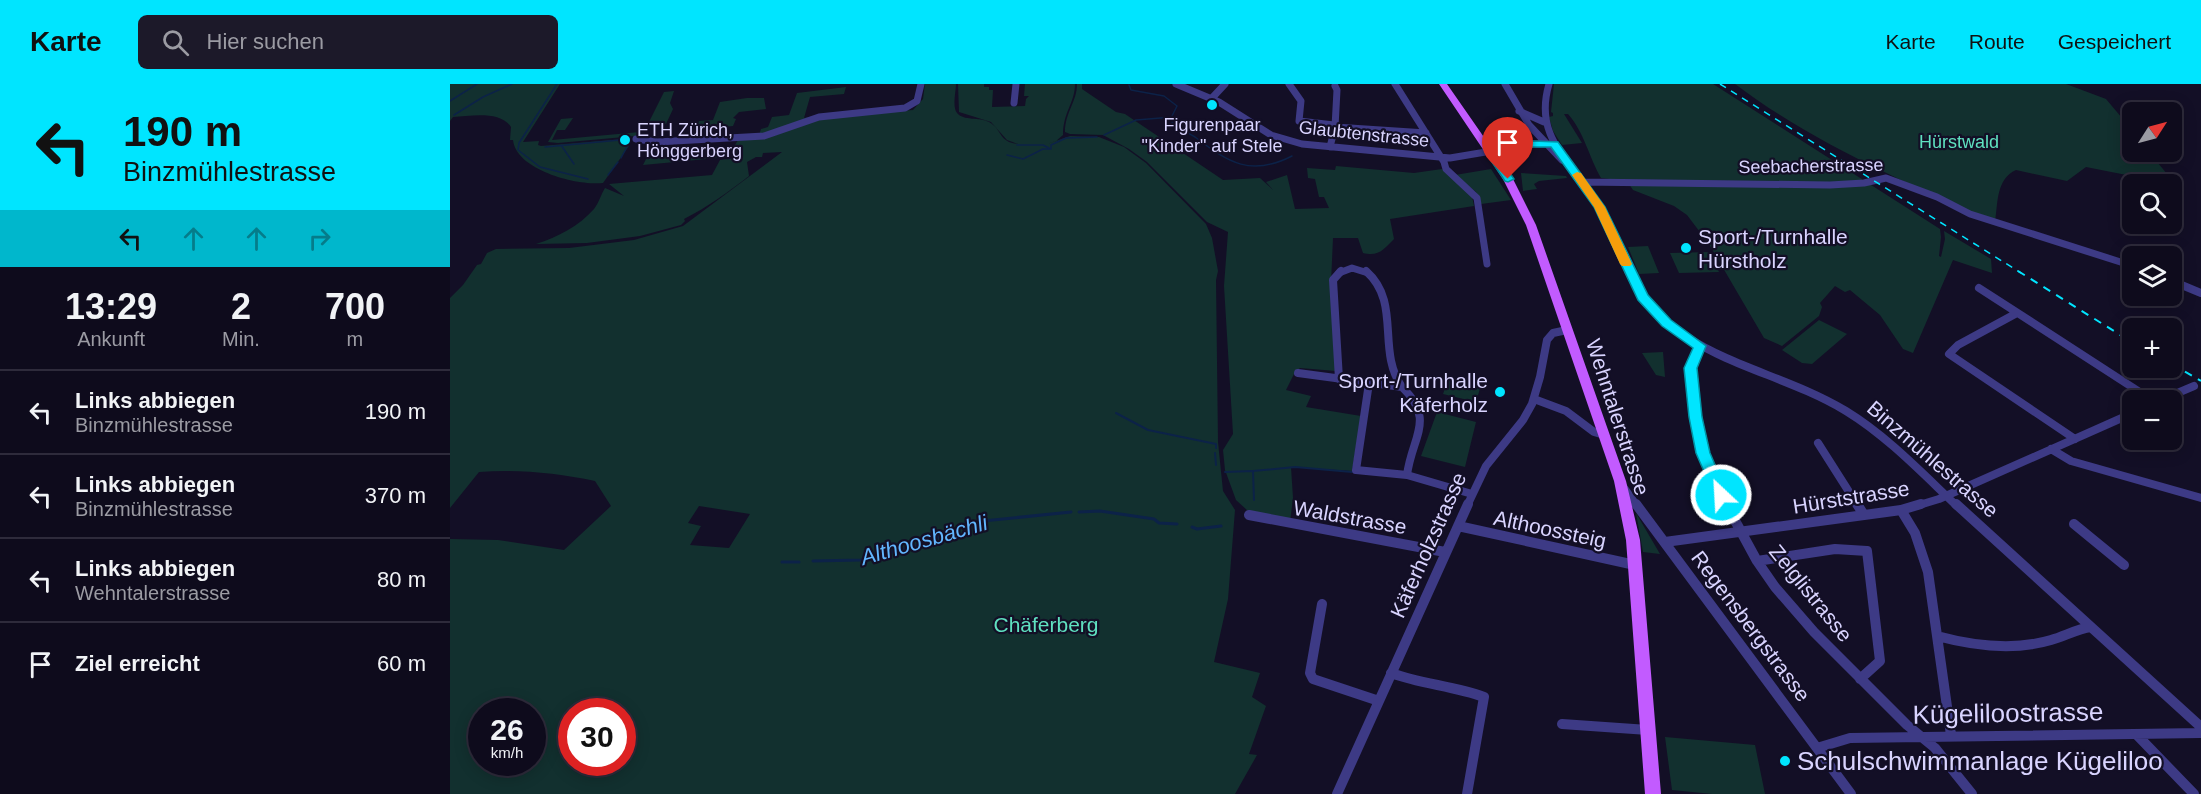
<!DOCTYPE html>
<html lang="de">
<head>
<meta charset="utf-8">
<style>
  :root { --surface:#0e0b1c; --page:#1c1929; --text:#f1f3f6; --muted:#9b9ba3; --line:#2e2b3b; --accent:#00e5ff }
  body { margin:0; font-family:Helvetica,sans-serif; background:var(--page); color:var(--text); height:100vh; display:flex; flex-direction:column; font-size:22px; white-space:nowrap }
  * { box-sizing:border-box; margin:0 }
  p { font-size:20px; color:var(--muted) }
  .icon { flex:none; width:33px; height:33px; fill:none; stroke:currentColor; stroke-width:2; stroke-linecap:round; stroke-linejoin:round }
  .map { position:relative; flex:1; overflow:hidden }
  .sheet { display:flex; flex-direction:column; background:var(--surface); width:450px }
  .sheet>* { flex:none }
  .top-card { background:#00e5ff; color:#111; overflow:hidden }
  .needle { width:39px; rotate:54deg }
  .buttons { position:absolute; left:1672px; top:18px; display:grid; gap:12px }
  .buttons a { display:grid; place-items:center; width:60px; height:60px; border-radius:9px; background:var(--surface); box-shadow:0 3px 15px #0003,0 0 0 2px var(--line); font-size:30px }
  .speed { position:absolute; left:18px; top:614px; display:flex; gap:12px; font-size:30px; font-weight:700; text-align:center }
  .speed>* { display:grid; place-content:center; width:78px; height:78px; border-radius:50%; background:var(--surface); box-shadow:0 3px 15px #0003,0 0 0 2px var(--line); line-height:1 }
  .speed small { font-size:15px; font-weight:400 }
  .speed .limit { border:9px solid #d22; background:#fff; color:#111 }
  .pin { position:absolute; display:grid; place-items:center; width:51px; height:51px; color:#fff; margin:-62px -26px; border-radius:50% 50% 50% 0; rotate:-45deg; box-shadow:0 0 6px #0007 }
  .pin .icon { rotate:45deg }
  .me { position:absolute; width:66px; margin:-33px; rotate:335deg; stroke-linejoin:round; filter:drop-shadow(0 0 4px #0008) }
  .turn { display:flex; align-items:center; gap:21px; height:126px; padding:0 24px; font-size:27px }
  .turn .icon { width:78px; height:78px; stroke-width:2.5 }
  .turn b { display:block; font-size:42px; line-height:51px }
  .lanes { display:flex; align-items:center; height:57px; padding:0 24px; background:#0003; justify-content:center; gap:30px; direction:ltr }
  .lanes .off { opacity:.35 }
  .eta { display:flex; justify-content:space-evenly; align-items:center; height:102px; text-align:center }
  .eta b { font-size:36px; font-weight:600; line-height:42px }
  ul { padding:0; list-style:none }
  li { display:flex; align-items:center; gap:18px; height:84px; padding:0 24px; border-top:2px solid var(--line) }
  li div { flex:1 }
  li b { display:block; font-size:22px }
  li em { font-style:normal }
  header { display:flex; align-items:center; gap:36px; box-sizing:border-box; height:84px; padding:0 30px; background:var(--accent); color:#111 }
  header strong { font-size:28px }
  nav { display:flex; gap:33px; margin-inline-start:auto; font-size:21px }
  .search { width:420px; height:54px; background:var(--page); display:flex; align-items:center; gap:15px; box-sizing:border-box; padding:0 21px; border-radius:9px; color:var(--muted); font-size:22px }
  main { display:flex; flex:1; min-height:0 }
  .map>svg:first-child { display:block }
  .green { fill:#12302f; fill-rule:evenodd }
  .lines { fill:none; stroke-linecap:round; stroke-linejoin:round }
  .stream-far2 { stroke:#0c2248; stroke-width:1.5 }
  .stream-far1 { stroke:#0c2248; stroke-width:2 }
  .stream { stroke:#0c2248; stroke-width:3 }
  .minor-far2 { stroke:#3d3a85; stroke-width:7 }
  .minor-far1 { stroke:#3d3a85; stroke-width:8 }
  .minor { stroke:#3d3a85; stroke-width:10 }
  .major { fill:#c25bff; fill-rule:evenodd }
  .rail-far1 { stroke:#00e5ff; stroke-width:1.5; stroke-dasharray:7 6; stroke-linecap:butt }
  .rail { stroke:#00e5ff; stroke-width:2; stroke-dasharray:8 7; stroke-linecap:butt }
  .route { fill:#00e5ff; stroke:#0095a6; stroke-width:1.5 }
  .slow { fill:#f59e0b }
  .poi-dot { fill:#00e5ff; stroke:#130f26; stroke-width:2 }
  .labels { text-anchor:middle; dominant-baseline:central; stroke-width:4.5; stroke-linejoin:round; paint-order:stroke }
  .far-poi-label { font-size:18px; fill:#d9d4ff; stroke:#130f26 }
  .far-street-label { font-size:18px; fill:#d9d4ff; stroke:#130f26 }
  .far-park-label { font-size:18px; fill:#5fe0c0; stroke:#130f26 }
  .poi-label { font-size:21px; fill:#d9d4ff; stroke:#130f26; text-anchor:start }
  .street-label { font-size:21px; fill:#d9d4ff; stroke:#130f26 }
  .park-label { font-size:21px; fill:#5fe0c0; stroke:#130f26 }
  .water-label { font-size:22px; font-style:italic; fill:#62b6ff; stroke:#130f26 }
  .near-street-label { font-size:26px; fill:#d9d4ff; stroke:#130f26 }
  .near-poi-label { font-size:26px; fill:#d9d4ff; stroke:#130f26; text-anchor:start }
</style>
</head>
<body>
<header>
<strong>Karte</strong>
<div class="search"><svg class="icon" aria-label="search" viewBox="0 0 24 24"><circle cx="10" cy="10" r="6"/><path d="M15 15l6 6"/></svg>Hier suchen</div>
<nav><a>Karte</a><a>Route</a><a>Gespeichert</a></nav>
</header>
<main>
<section class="sheet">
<div class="top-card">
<div class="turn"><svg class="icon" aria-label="left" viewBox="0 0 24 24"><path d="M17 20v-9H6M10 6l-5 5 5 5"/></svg><div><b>190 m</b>Binzmühlestrasse</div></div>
<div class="lanes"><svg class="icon" aria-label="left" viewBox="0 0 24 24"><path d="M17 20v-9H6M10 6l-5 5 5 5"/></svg><svg class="icon off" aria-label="ahead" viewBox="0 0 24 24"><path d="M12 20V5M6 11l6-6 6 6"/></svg><svg class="icon off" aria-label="ahead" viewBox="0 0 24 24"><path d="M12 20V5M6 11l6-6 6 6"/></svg><svg class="icon off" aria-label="right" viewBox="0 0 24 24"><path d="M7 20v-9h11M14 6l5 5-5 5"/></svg></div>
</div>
<div class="eta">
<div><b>13:29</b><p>Ankunft</p></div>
<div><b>2</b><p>Min.</p></div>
<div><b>700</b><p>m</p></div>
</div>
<ul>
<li><svg class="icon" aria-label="left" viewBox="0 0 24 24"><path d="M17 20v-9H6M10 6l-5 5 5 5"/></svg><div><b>Links abbiegen</b><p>Binzmühlestrasse</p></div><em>190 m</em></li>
<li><svg class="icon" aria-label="left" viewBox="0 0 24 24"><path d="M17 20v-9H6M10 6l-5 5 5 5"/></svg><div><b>Links abbiegen</b><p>Binzmühlestrasse</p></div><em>370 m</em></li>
<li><svg class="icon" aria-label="left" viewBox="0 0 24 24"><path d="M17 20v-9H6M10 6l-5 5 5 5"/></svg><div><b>Links abbiegen</b><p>Wehntalerstrasse</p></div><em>80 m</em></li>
<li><svg class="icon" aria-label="arrive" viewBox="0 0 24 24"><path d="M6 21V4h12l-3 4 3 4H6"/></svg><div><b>Ziel erreicht</b></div><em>60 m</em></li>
</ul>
</section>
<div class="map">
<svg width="1751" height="710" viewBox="0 0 1751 710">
  <rect width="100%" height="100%" fill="#130f26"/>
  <path class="green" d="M0 0H110L73 58 89 57 88 61 91 62 174 55 180 57 179 62 153 99C127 102 66 86 63 56H60L61 43C50 26 20 32 3 33L0 37Z
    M475 0H506C506 7 502 23 507 29 513 37 530 33 539 38 553 46 548 58 568 60L557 56 541 38 509 28 508 0H534V3H539V6H543L542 23 575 22 576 15 579 12H574L575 0H625C625 19 613 28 613 51L606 57 597 60 620 52 649 53 674 63 696 79 756 140 762 154 768 187 766 196 768 358 773 407 785 426 778 515 764 578 810 589 802 613 816 622 799 670 807 671 785 710H0V455L48 456 114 466 161 422 145 397C107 389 67 385 29 388L0 424V214L13 201 27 181 31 180 37 169 46 165 119 164 184 156 233 142 332 68 313 69 312 73H306L297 78 299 92C278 108 258 123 234 135L235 137 231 141 190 152 137 159 86 160C108 153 129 142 144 125 149 119 151 110 155 104L174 112 159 100 262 91 270 76 285 74V61L288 56 373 34 463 26 473 15ZM249 422 300 430 279 464 240 461 251 442 238 439ZM32 627H82V678H32ZM122 627H172V678H122Z
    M627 0H632V5L666 28 675 30 773 96 810 94 823 106 816 98 837 91 845 125 879 124 874 113H869L865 95 858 94 857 84 885 86 886 82 964 89 992 85 1022 112 1024 122 940 135 944 155C934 165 929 173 913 169L908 154H883L881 199 886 287 850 284 845 288 836 306 861 312 856 323 911 332 902 387 841 383 843 414 840 438 798 427 786 416 775 386 773 366 783 350 774 202 778 148 757 138 697 78 679 65 653 51 620 50 615 48C615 28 627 18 627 0Z
    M1104 0H1263L1490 145 1491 153 1489 172 1491 173 1495 155 1494 147 1541 175 1542 189 1503 176 1463 269 1453 265 1430 231 1400 206 1395 208 1385 202 1370 219 1372 223 1369 232 1332 262 1314 254 1259 160 1237 131 1224 122 1183 106 1177 97 1151 94C1139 73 1134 48 1118 30H1114L1132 59 1112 61 1103 47 1099 33 1103 32V29L1101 28Z
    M1285 0H1616L1656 15 1683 47V68H1699L1717 90 1722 100 1636 83 1617 97 1566 86C1546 95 1548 119 1545 138 1456 99 1363 59 1285 0Z
    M396 3 394 10 360 13 354 34 371 31 309 51 311 45 318 43 322 33 339 31 347 9Z
    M224 7 220 19 223 25 216 40 197 42 214 8Z
    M297 14H314L316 25 289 28 283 34 286 35 283 42 245 46 249 37 263 36 270 18Z
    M123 34 115 46H107L102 56 190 48 185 52 108 59 98 58 111 35Z
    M272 62 267 74 193 81 199 69Z
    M1041 85 1061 116 1031 120 1026 108 1005 91Z
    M1071 89 1116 92 1117 94 1089 97 1084 100 1087 105 1073 107Z
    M1198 162 1209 189 1189 190 1178 163Z
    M1260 168 1269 188 1229 189 1220 169Z
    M1369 236 1397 250 1362 280 1352 279 1332 266Z
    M1213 268 1215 293 1206 291 1192 269Z
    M999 293 1031 301 1026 318 993 310Z
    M987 328 1026 338 1015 383 971 372Z
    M1186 429 1210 470 1193 468Z
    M1215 653 1305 661 1315 710H1262L1222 706Z"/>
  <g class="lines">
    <path class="stream-far2" d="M107 0 69 59 68 66 90 83 138 95
      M679 1 681 6 714 12 727 22 722 32
      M0 17 27 0
      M4 31 33 13 62 0
      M722 38C729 45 737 48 745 53 779 79 801 93 842 72
      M654 51 686 36 723 33
      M111 61 124 80
      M567 61H593L599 64
      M95 63 170 56
      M601 65V61L616 54 647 53
      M557 71 573 75 593 65H601
      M171 74 178 61
      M158 91 168 78"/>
    <path class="stream-far1" d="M666 329 698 346 766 360V364
      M765 369 766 381
      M775 388 802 387
      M804 416 803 387 845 383 902 388"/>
    <path class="stream" d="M629 428 650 427 704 435 709 439 727 440
      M742 443 747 445 771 442
      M363 477 411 476 469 461 506 445 533 437 621 428
      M332 478H349"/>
    <path class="minor-far2" d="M726 0 769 18 821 51 852 60 1000 74 1083 60H1104
      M839 0 851 17 849 37 884 41
      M945 0 994 78 996 85 1027 114 1037 180
      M1055 0 1079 41 1112 76
      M1099 0C1083 54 1121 76 1146 118 1159 140 1167 165 1179 189
      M762 14 775 0
      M564 19 566 0
      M1069 27 1094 38
      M885 43 976 49
      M186 55 207 58 314 52 369 33 455 24 467 17 471 0
      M880 63 885 43 887 6 885 2
      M1133 98 1380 101 1414 99 1436 94 1487 113 1520 130 1683 182
      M889 189 902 184 918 189"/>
    <path class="minor-far1" d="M916 187C952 219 926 266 952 303
      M1178 187C1222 277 1318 280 1396 327 1437 352 1472 389 1507 422
      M1722 197 1751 209
      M1529 204 1702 316
      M1567 229 1508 261 1499 270 1625 355
      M1250 262 1241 284 1246 333 1253 369 1263 396 1277 422
      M848 289 952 303C986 336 962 352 957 391L1022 410
      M889 295 883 196 891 187
      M919 299 906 386 957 391
      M1084 315 1116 327 1144 348 1154 351
      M1711 316 1744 302
      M1368 359 1408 422
      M1601 365 1621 377 1751 414
      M1172 401 1187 422
      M1017 422 1036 382 1073 336 1082 320 1090 293 1097 256 1103 249 1117 246
      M1466 422 1489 415 1683 329"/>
    <path class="minor" d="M1186 420 1401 710
      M1276 420 1307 477 1325 503 1364 548 1457 641 1485 664 1522 710
      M1407 420 1414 431
      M1506 420 1751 643
      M1451 426 1465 449 1478 488 1501 651
      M799 431 995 468
      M1624 440 1674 481
      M1008 442 1185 481
      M1215 458 1451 426 1471 420
      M1307 477 1385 465 1417 467 1430 577 1410 595
      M872 520 860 589 863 595 929 617
      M1487 552C1524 562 1564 567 1601 556 1615 552 1627 545 1641 543
      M941 589C971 600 1004 602 1034 613L1017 710
      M1112 640 1198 646
      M1686 650 1744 710
      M1367 664 1400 654 1751 649
      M887 710 1018 420"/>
    <path class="major" d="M989 0H997L1063 95 1086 141 1176 397 1190 456 1211 710H1195L1176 456 1164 397 1076 141 1053 95Z"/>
    <path class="rail-far1" d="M1270 0 1571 189"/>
    <path class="rail" d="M1568 187 1683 259
      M1722 280 1751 297"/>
  </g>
  <path class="route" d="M1083 57 1108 58 1155 123 1198 211 1221 236 1256 262 1247 284 1252 333 1260 369 1278 411 1276 415H1266L1246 369 1239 333 1234 284 1243 264 1212 242 1188 216 1144 123 1101 63H1083L1047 70 1064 95 1058 98 1055 97 1035 68 1040 65Z"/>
  <path class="slow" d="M1127 88 1131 89 1155 123 1182 180 1180 182H1172L1170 180 1144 123 1122 91Z"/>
  <g class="poi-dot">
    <circle cx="762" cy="21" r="6"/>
    <circle cx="175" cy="56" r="6"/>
    <circle cx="1236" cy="164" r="6"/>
    <circle cx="1050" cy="308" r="6"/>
    <circle cx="1335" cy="677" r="6"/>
  </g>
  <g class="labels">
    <g class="far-poi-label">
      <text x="762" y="41">Figurenpaar<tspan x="762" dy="21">"Kinder" auf Stele</tspan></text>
      <text x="187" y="46" text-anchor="start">ETH Zürich,<tspan x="187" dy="21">Hönggerberg</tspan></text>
    </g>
    <g class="far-street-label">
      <text transform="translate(914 50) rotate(6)">Glaubtenstrasse</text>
      <text transform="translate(1361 82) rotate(-1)">Seebacherstrasse</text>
    </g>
    <g class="far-park-label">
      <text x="1509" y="58">Hürstwald</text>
    </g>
    <g class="poi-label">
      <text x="1248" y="152">Sport-/Turnhalle<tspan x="1248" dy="24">Hürstholz</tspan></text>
      <text x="1038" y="296" text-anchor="end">Sport-/Turnhalle<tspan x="1038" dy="24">Käferholz</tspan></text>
    </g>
    <g class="street-label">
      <text transform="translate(1168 333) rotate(72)">Wehntalerstrasse</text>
      <text transform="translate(1483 375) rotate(41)">Binzmühlestrasse</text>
      <text transform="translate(1401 413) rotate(-9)">Hürststrasse</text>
      <text transform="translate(900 433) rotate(10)">Waldstrasse</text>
      <text transform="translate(1100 445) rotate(12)">Althoossteig</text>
      <text transform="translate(978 461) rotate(-66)">Käferholzstrasse</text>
      <text transform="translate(1361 509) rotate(51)">Zelglistrasse</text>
      <text transform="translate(1301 542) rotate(53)">Regensbergstrasse</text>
    </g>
    <g class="park-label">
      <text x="596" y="540">Chäferberg</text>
    </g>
    <g class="water-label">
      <text transform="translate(474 456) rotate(-16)">Althoosbächli</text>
    </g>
    <g class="near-street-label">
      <text transform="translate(1558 629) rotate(-1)">Kügeliloostrasse</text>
    </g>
    <g class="near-poi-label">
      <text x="1347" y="677">Schulschwimmanlage Kügeliloo</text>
    </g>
  </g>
</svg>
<div class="buttons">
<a><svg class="needle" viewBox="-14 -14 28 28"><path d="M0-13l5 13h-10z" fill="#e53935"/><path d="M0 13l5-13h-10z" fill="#9b9ba3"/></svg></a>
<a><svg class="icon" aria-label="search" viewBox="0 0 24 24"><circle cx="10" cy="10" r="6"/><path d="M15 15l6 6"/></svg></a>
<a><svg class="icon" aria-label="layers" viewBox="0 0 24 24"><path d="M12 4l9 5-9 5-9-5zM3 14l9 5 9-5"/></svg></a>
<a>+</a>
<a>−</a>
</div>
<div class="speed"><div>26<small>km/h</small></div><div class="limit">30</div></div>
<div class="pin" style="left:1058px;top:95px;background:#d93025"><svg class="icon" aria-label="arrive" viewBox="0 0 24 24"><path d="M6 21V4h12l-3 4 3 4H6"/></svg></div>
<svg class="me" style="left:1271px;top:411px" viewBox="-20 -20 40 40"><circle r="17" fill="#00e5ff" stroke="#fff" stroke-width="3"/><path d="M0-11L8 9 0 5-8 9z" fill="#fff"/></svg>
</div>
</main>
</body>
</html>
